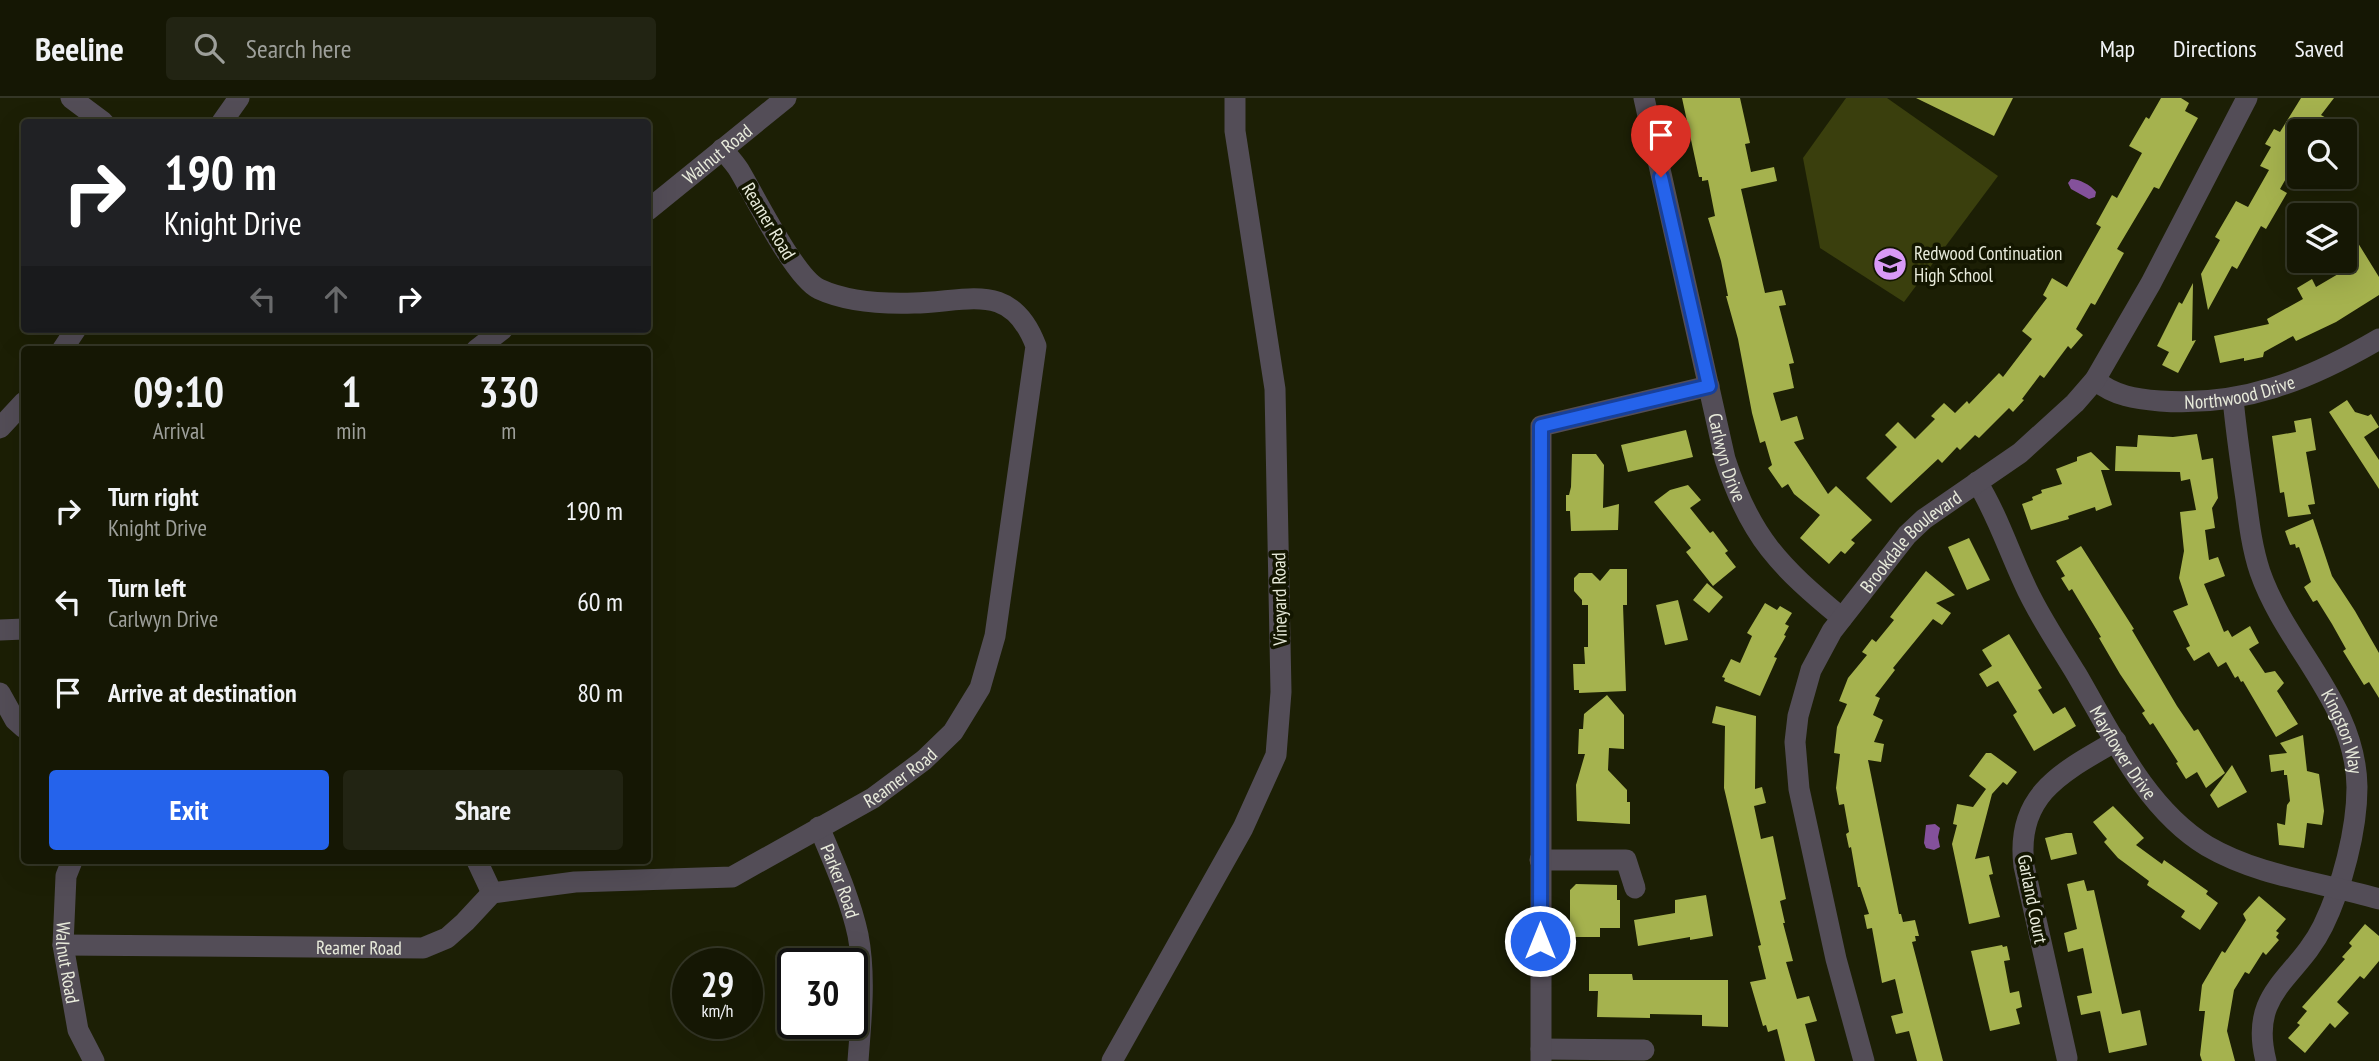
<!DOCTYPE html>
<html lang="en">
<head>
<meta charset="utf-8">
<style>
  :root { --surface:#151704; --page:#222413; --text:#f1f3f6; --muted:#9d9f9a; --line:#343626; --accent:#2563eb }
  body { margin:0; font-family:"PT Sans Narrow",sans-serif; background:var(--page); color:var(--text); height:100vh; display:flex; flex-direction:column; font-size:26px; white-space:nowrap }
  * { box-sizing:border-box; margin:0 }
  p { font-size:23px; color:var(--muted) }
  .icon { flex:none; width:38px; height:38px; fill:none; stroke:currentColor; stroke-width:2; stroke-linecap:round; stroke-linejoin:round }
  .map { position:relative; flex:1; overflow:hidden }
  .panel { position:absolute; left:21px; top:248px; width:630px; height:518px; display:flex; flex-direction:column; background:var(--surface); border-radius:7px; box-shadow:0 7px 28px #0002,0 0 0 2px var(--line) }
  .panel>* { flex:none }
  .hud { position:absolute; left:21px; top:21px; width:630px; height:214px; border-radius:7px; box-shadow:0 7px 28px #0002,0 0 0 2px var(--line); background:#202124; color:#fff; overflow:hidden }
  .tools { position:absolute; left:2287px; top:21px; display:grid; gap:14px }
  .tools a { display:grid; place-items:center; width:70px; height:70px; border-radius:7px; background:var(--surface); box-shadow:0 7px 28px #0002,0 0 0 2px var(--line); font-size:35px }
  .speed { position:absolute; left:672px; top:850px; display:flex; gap:14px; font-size:35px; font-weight:700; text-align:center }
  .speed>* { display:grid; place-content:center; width:91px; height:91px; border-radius:50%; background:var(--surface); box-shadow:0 7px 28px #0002,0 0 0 2px var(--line); line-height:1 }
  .speed small { font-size:18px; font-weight:400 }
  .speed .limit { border:4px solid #111; border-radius:10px; background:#fff; color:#111 }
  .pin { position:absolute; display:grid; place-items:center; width:60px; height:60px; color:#fff; margin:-72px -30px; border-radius:50% 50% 50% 0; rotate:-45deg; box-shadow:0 0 7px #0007 }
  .pin .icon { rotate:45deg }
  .me { position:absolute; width:77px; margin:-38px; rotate:0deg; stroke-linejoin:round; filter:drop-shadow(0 0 5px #0008) }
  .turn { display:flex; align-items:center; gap:24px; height:147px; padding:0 28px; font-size:32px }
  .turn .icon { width:91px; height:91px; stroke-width:2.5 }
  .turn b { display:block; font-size:49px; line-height:60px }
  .lanes { display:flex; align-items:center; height:66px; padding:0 28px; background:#0003; justify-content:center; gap:35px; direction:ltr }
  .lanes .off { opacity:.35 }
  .eta { display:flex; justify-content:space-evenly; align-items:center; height:119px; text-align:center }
  .eta b { font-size:42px; font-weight:700; line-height:49px }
  .cta { display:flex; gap:14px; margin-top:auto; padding:14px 28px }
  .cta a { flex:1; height:80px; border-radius:7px; background:var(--accent); color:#fff; font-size:28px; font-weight:700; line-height:80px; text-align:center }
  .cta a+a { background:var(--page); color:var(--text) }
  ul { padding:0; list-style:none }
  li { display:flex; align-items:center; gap:21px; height:91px; padding:0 28px }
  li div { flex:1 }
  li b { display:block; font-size:26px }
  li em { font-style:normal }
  header { display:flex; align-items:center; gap:42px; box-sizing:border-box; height:98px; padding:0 35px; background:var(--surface); border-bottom:2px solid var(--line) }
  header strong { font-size:33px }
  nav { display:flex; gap:38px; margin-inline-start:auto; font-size:24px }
  .search { width:490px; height:63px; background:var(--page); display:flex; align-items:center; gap:18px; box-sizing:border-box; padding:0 24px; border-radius:7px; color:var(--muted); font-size:26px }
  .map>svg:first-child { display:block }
  .green { fill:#3a3f0d }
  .water { fill:#84519b }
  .building { fill:#a5b24e }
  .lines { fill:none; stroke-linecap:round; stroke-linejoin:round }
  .minor { stroke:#534d57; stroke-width:21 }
  .route-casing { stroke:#184099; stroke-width:18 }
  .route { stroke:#2563eb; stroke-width:12 }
  .labels { text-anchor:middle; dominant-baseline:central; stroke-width:7; stroke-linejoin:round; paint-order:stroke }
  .street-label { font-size:19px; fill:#e8ebdb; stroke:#131600 }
  .poi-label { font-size:19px; fill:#e8ebdb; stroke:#131600; text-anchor:start }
</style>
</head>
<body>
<header>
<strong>Beeline</strong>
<div class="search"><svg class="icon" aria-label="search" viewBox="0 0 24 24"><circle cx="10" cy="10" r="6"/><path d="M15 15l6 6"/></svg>Search here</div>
<nav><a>Map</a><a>Directions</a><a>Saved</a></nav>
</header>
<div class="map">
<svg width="2379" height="963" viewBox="0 0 2379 963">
  <rect width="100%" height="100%" fill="#1c1f05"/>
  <path class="green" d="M1846 0H1887L1998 78 1904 204 1820 150 1803 60Z"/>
  <path class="water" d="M2071 81C2079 81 2091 87 2096 94L2095 99 2089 101 2071 91 2068 85Z
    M1935 726 1940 730 1938 739 1940 749 1934 752 1926 750 1924 745 1926 727Z"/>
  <path class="building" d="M1682 0H1740L1750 45 1745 46 1751 74 1774 69 1777 83 1741 91 1765 195 1782 192 1786 207 1779 208 1794 265 1789 266 1794 290 1773 295 1781 323 1797 318 1804 341 1794 344 1828 396 1836 388 1872 422 1851 442 1855 445 1845 456 1841 453 1829 466 1800 440 1820 417 1794 396 1788 386 1782 390 1768 370 1772 367 1765 343 1760 345 1752 315 1738 241 1726 198H1728L1721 163 1708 120 1715 118 1708 82 1702 83V79H1699Z
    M1916 0H2013L1994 38Z
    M2161 0H2181L2189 5 2185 13 2198 20 2159 91 2154 89 2117 151 2124 155 2095 207 2091 205 2076 231 2083 237 2071 251 2068 248 2044 280 2040 277 2022 301 2024 302 2013 314 2009 310 1979 340 1975 337 1960 352 1957 349 1942 365 1938 361 1891 405 1866 380 1897 349 1885 337 1898 324 1915 341 1935 321 1931 318 1944 305 1955 315 1967 303 1969 306 1999 275 2003 279 2032 241 2022 233 2047 200 2043 197 2052 180 2067 189 2101 129 2096 126 2112 97 2117 100 2142 55 2129 48 2146 19 2149 21Z
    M2301 0H2334L2321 17 2349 33H2300V56L2280 91 2287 95 2266 131 2261 128 2237 171 2232 168 2208 212 2201 176 2220 142 2215 139 2236 103 2248 109 2269 72 2260 68 2271 49 2265 46 2274 31 2280 34Z
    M2358 145 2379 179V197L2336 224 2296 243 2293 238 2264 254 2263 259 2244 263V260L2220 265 2214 238 2269 226 2267 221 2303 201 2297 190 2312 181 2316 189 2345 172V154Z
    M2193 185 2192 243 2196 242 2178 275 2162 267 2169 254 2157 248 2179 204 2182 206Z
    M2347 302 2355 314 2368 318 2371 316 2379 329 2364 339 2379 362V391L2329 314Z
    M2311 320 2316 352 2306 354 2315 406 2308 407 2311 416 2288 419 2284 394 2280 395 2272 338 2296 334 2294 323Z
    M1686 332 1693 359 1628 374 1621 347Z
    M2197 336 2202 362 2213 360 2218 400 2212 410 2215 430 2205 432 2209 462 2218 459 2225 478 2204 486 2224 534 2228 532 2232 539 2250 528 2259 545 2249 551 2265 575 2275 573 2284 585 2277 593 2298 626 2276 639 2243 583 2241 584 2238 578 2235 580 2226 564 2218 569 2209 554 2194 563 2186 550 2190 548 2173 513 2188 507 2179 480 2184 453 2180 414 2196 412 2190 381 2181 383 2180 374 2115 373 2116 348 2137 349 2138 337 2173 339Z
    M2091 354 2110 372H2101L2112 407 2096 413 2095 409 2068 418 2069 421 2031 432 2022 406 2033 402 2032 399 2042 395 2041 392 2062 386 2056 371 2077 363V359Z
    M1572 356H1596L1604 367 1603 410 1619 406 1618 432 1571 433 1570 413H1566V397H1569L1571 389Z
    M1688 387 1701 402 1690 410 1710 435 1713 433 1728 453 1725 455 1736 469 1713 488 1686 454 1691 450 1654 404 1670 392Z
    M2313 421 2332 478 2355 513 2379 555V600L2369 584 2364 587 2343 553 2346 551 2332 526 2317 502 2313 504 2304 489 2311 484 2299 449 2296 450 2295 446 2290 447 2285 433Z
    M1969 440 1990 482 1967 492 1948 449Z
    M2081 448 2134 531 2132 532 2177 608 2194 633 2198 631 2225 675 2206 690 2197 674 2186 681 2176 665 2178 664 2153 625 2150 627 2142 615 2145 613 2120 576 2099 540 2101 539 2072 491 2069 493 2061 480 2065 478 2056 463Z
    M1610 471H1627V507H1623L1626 593 1579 595V592H1574L1573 566H1585L1584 549H1588V507H1582V502L1574 493V480L1579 475H1592L1600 483Z
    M1926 473 1955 497 1936 505 1951 515 1942 527 1933 521 1893 570 1895 572 1875 598 1880 600 1873 617 1883 622 1874 644 1884 646 1881 664 1868 662 1899 816H1901L1903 824 1915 822 1919 838H1915L1916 843 1912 844 1943 963H1917L1909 933 1896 936 1891 918 1903 915 1895 881 1882 885 1872 830 1867 831 1864 817 1869 816 1860 789H1858L1851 749 1849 750 1846 736 1849 734 1844 706 1839 707 1836 690 1840 656 1834 655 1837 629 1847 606 1839 603 1848 580 1867 557 1862 554 1872 541 1876 544 1894 522 1890 519Z
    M1707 485 1723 499 1709 515 1693 502Z
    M1678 502 1688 542 1665 547 1656 507Z
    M1765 505 1777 512 1780 508 1792 515 1785 526 1789 528 1784 537 1786 538 1774 559 1777 560 1760 598 1724 583 1725 580 1722 579 1731 561 1740 565 1752 538 1747 535Z
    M2009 536 2042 590 2038 592 2053 616 2065 609 2076 628 2034 653 2013 617 2017 614 1998 583 1987 589 1979 576 1992 568 1982 552Z
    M1607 597 1624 617V651L1609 650 1608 672 1627 692V704H1630V726L1577 723 1576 687 1585 656H1578L1579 631H1583L1584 616Z
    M1716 608 1756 618 1755 691 1762 689 1766 705 1754 708 1761 741 1773 738 1786 801 1780 803 1785 825H1783L1793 863 1786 864 1797 901 1809 898 1817 923 1805 926 1815 963H1785L1777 931 1768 934 1766 927 1763 928 1750 884 1766 881 1758 848 1761 847 1759 839 1724 690 1725 628 1712 625Z
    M2303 637 2307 673 2319 676 2324 713 2322 727 2307 725 2304 750 2279 747 2277 725 2285 727 2287 707 2290 703 2287 677H2284V672L2271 674 2269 657 2287 655 2280 645Z
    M1986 655H1991L2017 674 2007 687 2003 684 1992 696 1975 761 1989 758 1993 776 1989 777 2000 819 1969 826 1952 746 1957 727 1953 726 1957 706 1973 709 1986 691 1969 678Z
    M2232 667 2247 694 2218 710 2210 697Z
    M2113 708 2144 740 2136 747 2162 766 2164 762 2208 793 2206 796 2218 805 2200 832 2181 819 2185 813 2147 787 2149 783 2118 760 2104 744 2107 741 2093 724Z
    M2066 735H2072L2077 756 2051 762 2045 740Z
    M2084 782 2087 793 2094 792 2122 916 2140 912 2147 947 2109 955 2100 913 2081 917 2077 898 2092 895 2083 850 2068 854 2064 835 2077 831 2067 786Z
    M1576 786 1617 787V802H1620V830H1600V839H1570V792Z
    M1706 797 1713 838 1690 842V839L1638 848 1634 822 1675 815V802Z
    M2259 798 2286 821 2276 833 2279 835 2276 839 2279 842 2266 857 2263 854 2249 876 2245 874 2234 892 2227 933 2235 963H2202L2200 957 2205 913H2199L2202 887 2222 853 2225 855 2246 822 2243 816Z
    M2365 826 2379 838V863L2364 881 2360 878 2337 904 2349 915 2335 930 2330 925 2305 955 2288 940 2300 927 2297 925 2307 913 2302 909 2345 861 2342 859 2352 848 2349 845Z
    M2002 847 2003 849 2007 848 2010 862 2004 863 2010 895 2019 893 2022 909 2016 911 2020 926 1990 933 1971 853Z
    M1589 876H1632L1633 882H1728V929L1702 928V917L1650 916V920L1597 919 1598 893H1589Z"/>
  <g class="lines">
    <g class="minor">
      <path d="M71 0 103 24"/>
      <path id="s1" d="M1644 0 1725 361C1750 439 1780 469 1842 520"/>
      <path d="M222 24 239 0"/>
      <path id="s2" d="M648 112 786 0"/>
      <path d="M62 252 76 231"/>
      <path d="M476 252 503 231"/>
      <path id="s3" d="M2095 282C2114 298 2136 301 2160 303 2242 309 2309 282 2379 241"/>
      <path id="s4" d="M2233 300C2236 334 2241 367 2246 401 2249 425 2252 450 2260 474 2286 549 2356 605 2357 689 2357 732 2342 789 2323 828 2297 881 2248 893 2266 963"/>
      <path d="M0 330 24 304"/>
      <path id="s5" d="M1977 384C1997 416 2008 451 2024 485 2038 517 2059 547 2077 577 2112 637 2146 711 2207 748 2260 779 2322 784 2379 801"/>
      <path d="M0 532 24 531"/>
      <path d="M0 595 15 622 24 630"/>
      <path id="s6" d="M819 729C834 765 850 800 858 837 866 879 861 921 858 963"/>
      <path d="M1540 762H1626L1635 790"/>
      <path id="s7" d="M72 763 66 778 63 847 78 932 94 963"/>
      <path d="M477 763 492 795"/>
      <path id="s8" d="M63 847 423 850 447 840 465 824 492 795 575 784 732 779 873 700 924 662 953 634 980 590 995 538 1036 248C1011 182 968 204 914 205 884 206 847 204 819 191 795 180 754 97 739 72 734 64 728 58 722 51"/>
      <path d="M1541 951 1644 952"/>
      <path d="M2067 960 2024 768C2015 697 2062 674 2116 643"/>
      <path d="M1112 963 1243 730 1276 657 1281 594 1275 291 1235 33V0"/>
      <path d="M1541 963V328L1709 288"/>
      <path id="s9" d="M1864 963 1836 861 1799 691 1795 644 1798 618 1811 572 1832 533 1907 437 1924 421 2020 355 2075 305 2095 282 2151 185 2247 0"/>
    </g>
  </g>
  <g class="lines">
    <g class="route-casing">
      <path id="route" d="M1540 843 1541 328 1709 288 1661 79"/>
    </g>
    <use href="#route" class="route"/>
  </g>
  <defs>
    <g id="school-disc" transform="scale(1.75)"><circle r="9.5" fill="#d99af7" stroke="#131600"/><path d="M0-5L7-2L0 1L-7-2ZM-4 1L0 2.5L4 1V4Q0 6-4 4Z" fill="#111"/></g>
  </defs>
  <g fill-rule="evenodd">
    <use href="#school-disc" x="1890" y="166"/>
  </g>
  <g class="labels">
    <g class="street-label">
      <text stroke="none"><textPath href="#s2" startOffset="89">Walnut Road</textPath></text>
      <text transform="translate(769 123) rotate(59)">Reamer Road</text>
      <text stroke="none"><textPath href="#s3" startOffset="150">Northwood Drive</textPath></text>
      <text stroke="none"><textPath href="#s1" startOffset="369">Carlwyn Drive</textPath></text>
      <text stroke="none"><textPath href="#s9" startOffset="565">Brookdale Boulevard</textPath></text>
      <text transform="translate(1279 501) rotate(-91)">Vineyard Road</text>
      <text stroke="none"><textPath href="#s4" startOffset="357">Kingston Way</textPath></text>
      <text stroke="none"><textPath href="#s5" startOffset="308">Mayflower Drive</textPath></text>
      <text stroke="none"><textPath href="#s8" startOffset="886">Reamer Road</textPath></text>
      <text stroke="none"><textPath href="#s6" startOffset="58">Parker Road</textPath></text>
      <text transform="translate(2033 801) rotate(79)">Garland Court</text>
      <text stroke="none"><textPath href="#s8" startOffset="296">Reamer Road</textPath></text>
      <text stroke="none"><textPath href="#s7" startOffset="103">Walnut Road</textPath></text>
    </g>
    <g class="poi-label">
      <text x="1914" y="155">Redwood Continuation<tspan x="1914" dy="22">High School</tspan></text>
    </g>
  </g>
</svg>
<div class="tools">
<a><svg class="icon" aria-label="search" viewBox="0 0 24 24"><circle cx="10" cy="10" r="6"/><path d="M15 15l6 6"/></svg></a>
<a><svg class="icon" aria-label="layers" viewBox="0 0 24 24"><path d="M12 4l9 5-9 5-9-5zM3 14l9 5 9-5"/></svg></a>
</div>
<div class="speed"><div>29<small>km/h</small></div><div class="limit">30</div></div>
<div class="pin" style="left:1661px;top:79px;background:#d93025"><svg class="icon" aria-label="arrive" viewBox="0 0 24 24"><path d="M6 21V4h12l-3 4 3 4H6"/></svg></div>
<svg class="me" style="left:1540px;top:843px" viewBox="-20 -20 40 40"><circle r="17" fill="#2563eb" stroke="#fff" stroke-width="3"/><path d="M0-11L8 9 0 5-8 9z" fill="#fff"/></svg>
<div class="hud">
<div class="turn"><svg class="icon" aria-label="right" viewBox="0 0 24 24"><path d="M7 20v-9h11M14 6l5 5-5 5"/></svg><div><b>190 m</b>Knight Drive</div></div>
<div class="lanes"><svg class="icon off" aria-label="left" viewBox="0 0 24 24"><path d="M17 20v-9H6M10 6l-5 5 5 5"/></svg><svg class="icon off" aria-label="ahead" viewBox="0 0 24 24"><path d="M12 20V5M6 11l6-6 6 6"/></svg><svg class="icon" aria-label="right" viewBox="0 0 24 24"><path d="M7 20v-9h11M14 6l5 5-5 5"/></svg></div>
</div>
<section class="panel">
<div class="eta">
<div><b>09:10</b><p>Arrival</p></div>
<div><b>1</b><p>min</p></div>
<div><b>330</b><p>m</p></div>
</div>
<ul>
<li><svg class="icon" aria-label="right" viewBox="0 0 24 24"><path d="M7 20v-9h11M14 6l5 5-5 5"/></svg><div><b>Turn right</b><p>Knight Drive</p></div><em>190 m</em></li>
<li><svg class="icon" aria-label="left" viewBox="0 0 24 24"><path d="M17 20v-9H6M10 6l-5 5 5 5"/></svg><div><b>Turn left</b><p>Carlwyn Drive</p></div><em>60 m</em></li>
<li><svg class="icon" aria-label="arrive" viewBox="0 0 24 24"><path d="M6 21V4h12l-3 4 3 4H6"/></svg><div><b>Arrive at destination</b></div><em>80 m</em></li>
</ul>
<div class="cta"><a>Exit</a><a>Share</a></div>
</section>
</div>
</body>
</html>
